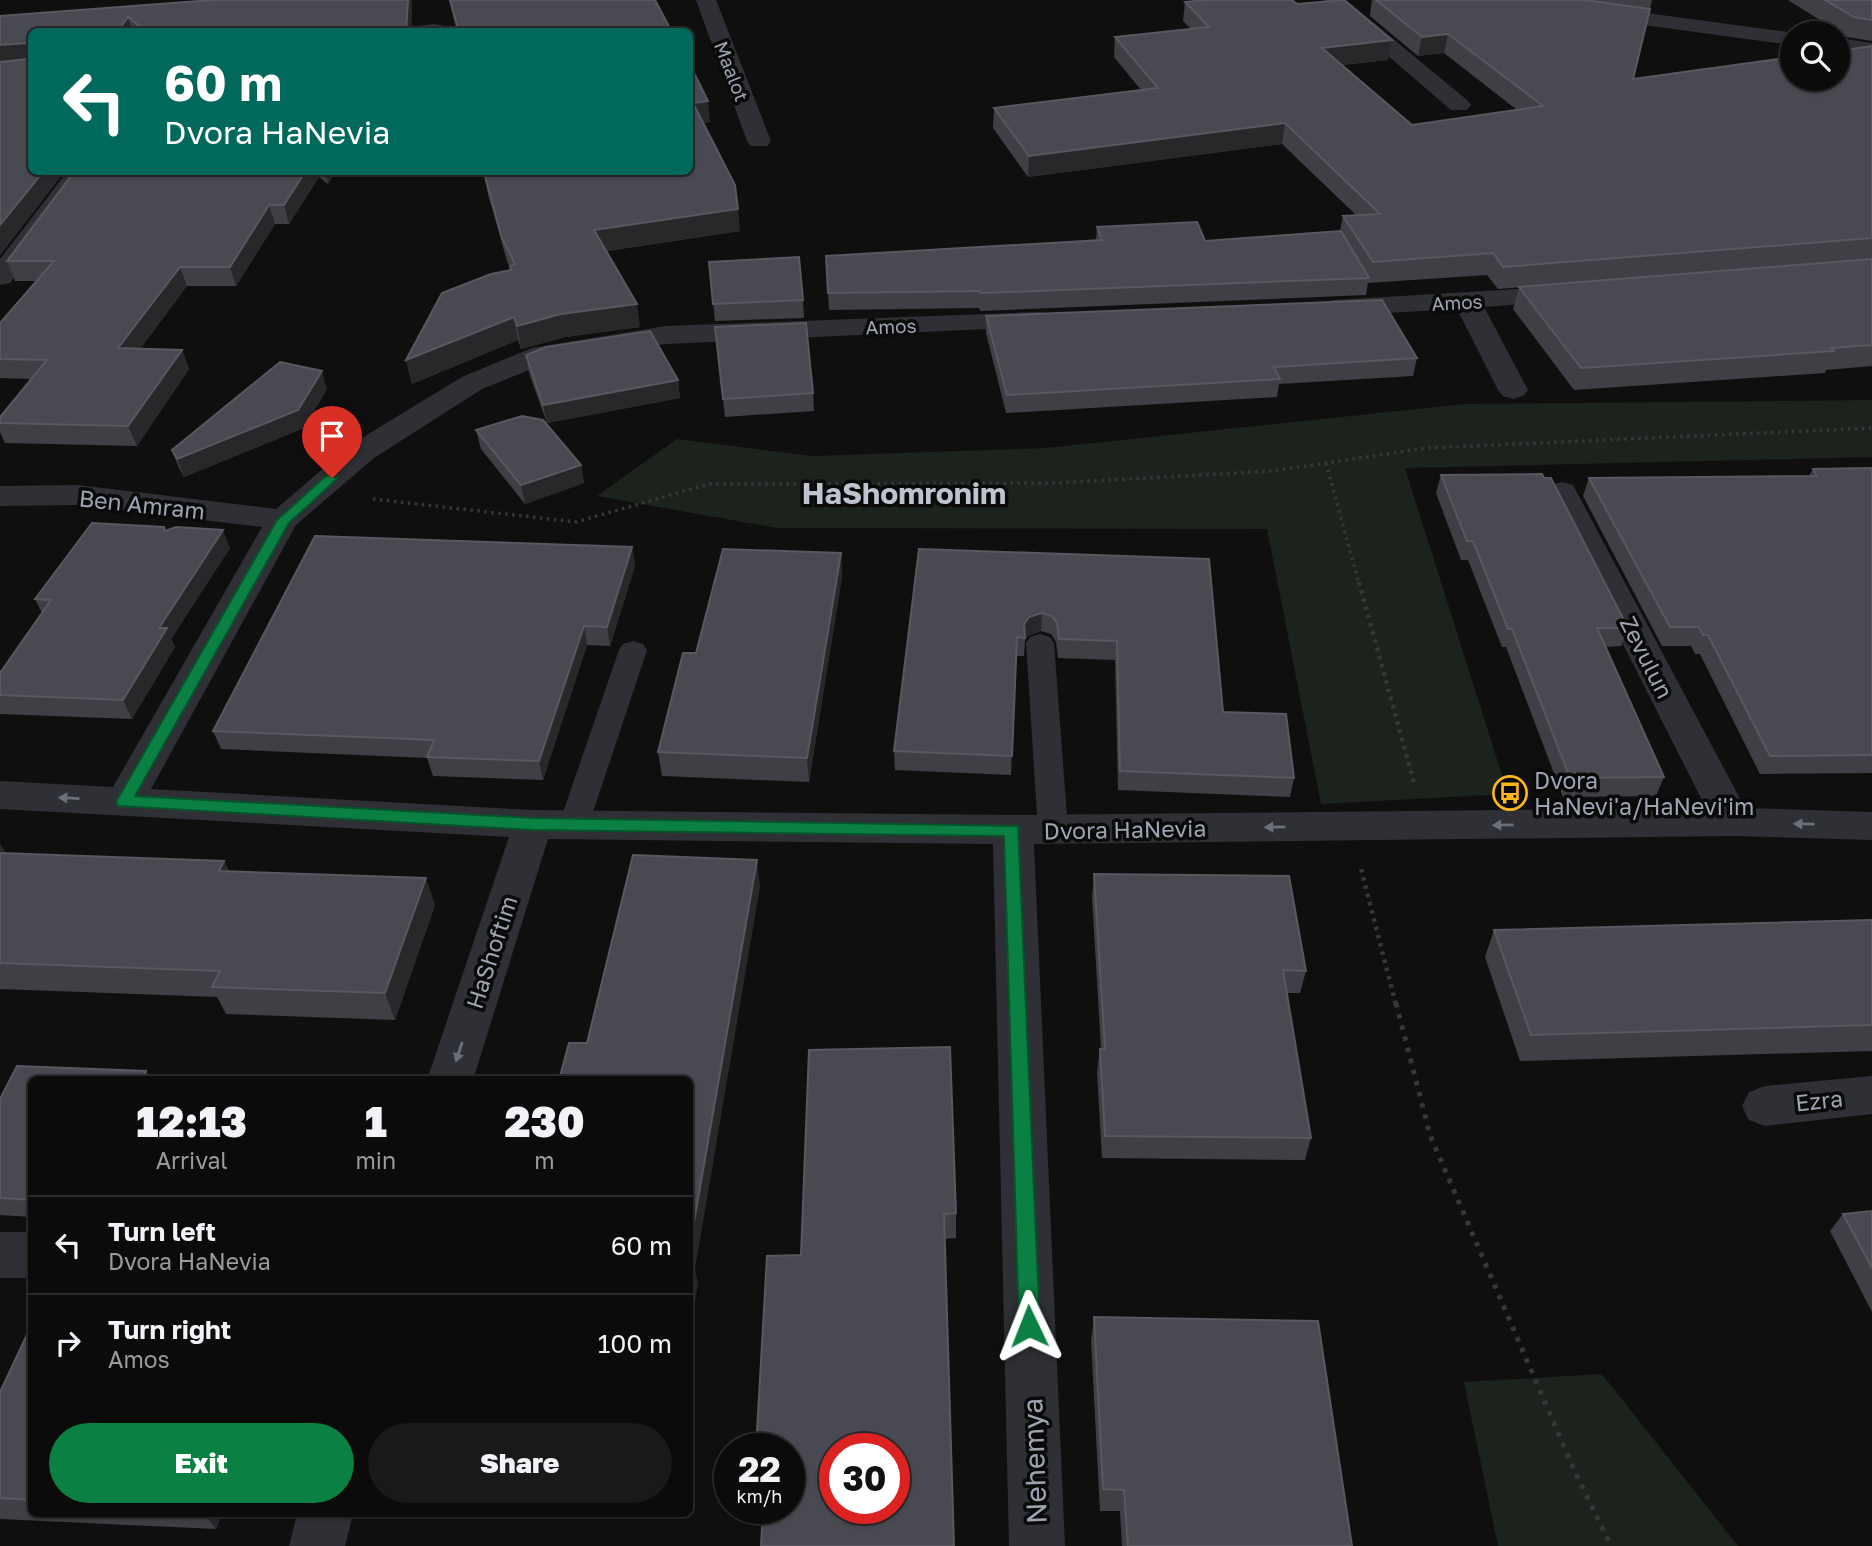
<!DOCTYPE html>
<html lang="en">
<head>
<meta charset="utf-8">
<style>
  :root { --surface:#0b0b0c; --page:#19191a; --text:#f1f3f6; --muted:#9a9b9d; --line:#2b2b2d; --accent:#0b8043 }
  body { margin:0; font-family:"Golos Text",sans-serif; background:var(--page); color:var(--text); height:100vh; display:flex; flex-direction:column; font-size:26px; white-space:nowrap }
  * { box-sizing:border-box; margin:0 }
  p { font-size:23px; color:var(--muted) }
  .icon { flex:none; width:38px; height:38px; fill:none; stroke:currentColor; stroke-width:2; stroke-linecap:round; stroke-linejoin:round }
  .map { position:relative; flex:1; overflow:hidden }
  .sheet { position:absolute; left:28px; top:1076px; width:665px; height:441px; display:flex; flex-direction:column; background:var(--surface); border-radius:10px; box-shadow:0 2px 5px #0004,0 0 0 2px var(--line) }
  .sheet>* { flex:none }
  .top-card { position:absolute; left:28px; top:28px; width:665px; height:147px; border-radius:10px; box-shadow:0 2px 5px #0004,0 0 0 2px var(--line); background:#00695c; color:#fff; overflow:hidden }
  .controls { position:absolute; left:1780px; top:21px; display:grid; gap:14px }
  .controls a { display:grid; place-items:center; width:70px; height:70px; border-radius:50%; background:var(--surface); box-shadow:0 2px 5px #0004,0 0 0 2px var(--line); font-size:35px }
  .speed { position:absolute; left:714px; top:1433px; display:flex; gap:14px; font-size:35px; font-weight:700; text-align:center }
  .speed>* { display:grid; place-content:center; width:91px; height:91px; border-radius:50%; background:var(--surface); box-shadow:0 2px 5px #0004,0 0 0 2px var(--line); line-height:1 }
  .speed small { font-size:18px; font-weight:400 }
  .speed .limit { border:10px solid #d22; background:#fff; color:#111 }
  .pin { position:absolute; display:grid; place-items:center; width:60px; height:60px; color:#fff; margin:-72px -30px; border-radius:50% 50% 50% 0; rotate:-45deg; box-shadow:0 0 7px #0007 }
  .pin .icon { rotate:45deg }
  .me { position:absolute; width:77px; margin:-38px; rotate:358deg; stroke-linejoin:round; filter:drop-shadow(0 0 5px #0008) }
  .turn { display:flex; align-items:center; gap:24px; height:147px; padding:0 21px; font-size:32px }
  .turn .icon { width:91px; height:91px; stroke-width:2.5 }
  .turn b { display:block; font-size:49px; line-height:60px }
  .eta { display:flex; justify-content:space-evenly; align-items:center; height:119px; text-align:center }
  .eta b { font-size:42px; font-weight:800; line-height:49px }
  .primary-button { display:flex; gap:14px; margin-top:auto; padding:14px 21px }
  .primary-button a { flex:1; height:80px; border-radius:42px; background:var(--accent); color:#fff; font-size:28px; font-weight:800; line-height:80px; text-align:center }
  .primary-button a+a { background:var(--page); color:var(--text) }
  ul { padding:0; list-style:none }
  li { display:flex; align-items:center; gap:21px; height:98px; padding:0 21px; border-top:2px solid var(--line) }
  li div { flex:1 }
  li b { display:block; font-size:26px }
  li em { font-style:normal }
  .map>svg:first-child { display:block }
  .green { fill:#1b231c }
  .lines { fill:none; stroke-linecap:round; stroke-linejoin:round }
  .path-far2 { stroke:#35373d; stroke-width:3.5; stroke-dasharray:2.5 4.5; stroke-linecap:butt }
  .path-far1 { stroke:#35373d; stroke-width:4.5; stroke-dasharray:3.5 5; stroke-linecap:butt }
  .path { stroke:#35373d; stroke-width:5; stroke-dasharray:4.5 7; stroke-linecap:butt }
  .lane { fill:#2f3035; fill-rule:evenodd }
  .street { fill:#2f3035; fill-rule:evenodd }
  .wall { fill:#3f4045 }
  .shaded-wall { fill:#28282b }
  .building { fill:#494a51; stroke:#575860; stroke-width:2; fill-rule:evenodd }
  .oneway { fill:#6c707a }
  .route { fill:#0b8043; stroke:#07532c; stroke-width:2 }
  .labels { text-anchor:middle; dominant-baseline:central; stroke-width:7; stroke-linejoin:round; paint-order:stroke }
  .far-street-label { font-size:19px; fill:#9ea4b3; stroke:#0a0a0b }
  .street-label { font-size:23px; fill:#9ea4b3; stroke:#0a0a0b }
  .poi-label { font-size:23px; fill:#9ea4b3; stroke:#0a0a0b; text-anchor:start }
  .near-street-label { font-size:28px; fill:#9ea4b3; stroke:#0a0a0b }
  .district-label { font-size:30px; font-weight:bold; fill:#bfc3ce; stroke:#0a0a0b }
</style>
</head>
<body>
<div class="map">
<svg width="1872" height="1546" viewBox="0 0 1872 1546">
  <rect width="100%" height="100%" fill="#0f0f10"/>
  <path class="green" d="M1872 400V457L1405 468 1508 794 1321 804 1267 529 777 528 597 496 677 439 812 456 1046 448 1464 404Z
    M1602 1374 1738 1546H1498L1464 1382Z"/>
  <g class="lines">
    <path class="path-far2" d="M1326 463 1359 584
      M373 499 576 522 709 484 1055 483 1273 471 1426 448 1872 428"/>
    <path class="path-far1" d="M1359 582 1414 783
      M1361 869 1396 1005"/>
    <path class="path" d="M1396 1003 1430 1135 1574 1470 1611 1546"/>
    <path class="lane" d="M1040 634 1050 637 1054 643 1068 830 1064 838 1053 841 1042 838 1038 830 1026 643 1030 637Z
      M633 641 643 644 647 650 589 824 585 832 574 835 563 832 559 824 619 650 623 644Z"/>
    <path class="street" d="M696 0H716L771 141 767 146H751L747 141Z
      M1323 0H1346L1467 100 1471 105 1467 110H1451Z
      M1494 0H1550L1795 33H1792V45L1504 6Z
      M433 24 441 25 443 32H411L413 27Z
      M1838 38 1872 43V57L1838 51Z
      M67 172H91L10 283 0 285V259Z
      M1567 286 1577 288 1581 294 1577 300 1484 307 1528 390 1523 396 1513 399 1503 396 1498 390 1457 309 1334 316 1324 314 1320 308 1324 302 1334 300Z
      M1039 312 1049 314 1053 320 1049 326 666 344 549 362 482 389 374 458 296 525 151 789 533 810 1013 815 1706 808 1546 492 1551 485 1562 482 1573 485 1745 808 1872 812V840L1733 836 1034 844 1065 1546H1009L993 844 548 839 473 1080H427L509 837 0 809V781L113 787 262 527 78 505 0 506V486L78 485 276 509 352 444 462 377 532 348 666 326Z
      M1872 1076V1114L1765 1126 1749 1120 1742 1106 1749 1092 1765 1086Z
      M0 1232H32V1278H0Z
      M297 1514H353L345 1546H289Z"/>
  </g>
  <path class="wall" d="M212 0H412L411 32H32V172H64L0 255V16Z
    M449 0H655L672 32H457Z
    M1372 0H1652L1633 79 1872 46V259L1498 289 1487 275 1368 283 1366 295 980 311 979 308 829 310 826 256 1096 241 1097 227 1205 241 1340 231 1343 216 1356 215 1282 144 1028 177 993 128 994 108 1141 90 1114 57 1115 37 1191 29 1183 21 1185 2 1297 4 1388 60 1342 65 1412 125 1517 110 1444 53 1418 56 1370 16Z
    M1788 0H1872V41L1847 37Z
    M690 65 710 122 703 123 740 231 607 251 640 327 565 337 521 349 518 340 412 384 406 360 511 270 507 261 488 194 484 173 690 172Z
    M74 172H335L328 184 319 177 289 224H275L236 286H187L140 349 182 350 189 369 137 446 5 443 0 432V417L31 379 0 378V323L38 281H15L7 261Z
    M1872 259V366L1826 370 1825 373 1574 390 1513 309 1519 287Z
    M709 262 803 300 804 318 715 321Z
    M986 316 1417 358 1413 376 1279 384 1277 397 1006 413 986 333Z
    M715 327 813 393 814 411 725 417Z
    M526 355 678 380 680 398 547 423 529 373Z
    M327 389 304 428 184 477 179 468 172 450Z
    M476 430 581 465 584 483 525 504 481 449Z
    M1872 468V773L1760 774 1700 654H1695L1691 646H1662L1583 496 1589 478 1809 476 1813 469Z
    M1441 475 1628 628 1621 646 1606 647 1664 777 1656 796 1563 797 1506 647H1502L1468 560H1461L1436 493Z
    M165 531 230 548 171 639 175 647 132 719 0 714V673L42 613 35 599Z
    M632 547 635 566 610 646 587 645 543 780 433 776 427 758 221 749 213 731Z
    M919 549 1209 559 1223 712 1294 778 1290 797 1118 790 1115 660 1058 658 1056 642 1051 634 1041 631 1028 636 1025 640 1024 656H1016L1011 775 895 770 894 751Z
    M841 553 842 576 809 782 662 776 658 752 696 653Z
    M0 844 6 854 224 861 229 871 435 905 395 1020 226 1014 217 997 0 989Z
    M1094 874 1306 971 1300 993H1287L1311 1138 1305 1160 1102 1158 1097 1072 1100 1049H1101L1092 897Z
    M1872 920V1051L1520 1061 1485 957 1494 930Z
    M809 1050 956 1213V1238L945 1239 801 1255Z
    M17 1066 146 1071 151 1080H32V1217L0 1215V1099Z
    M1872 1211V1312L1830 1231 1843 1214Z
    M1094 1317 1352 1546H1122L1120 1511H1100L1091 1341Z
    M32 1324V1514H222L216 1529 0 1519V1392Z"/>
  <path class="shaded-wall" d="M408 0H412V1L411 32H406Z
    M128 17 133 32H117Z
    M1448 34 1444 53 1418 56 1422 37Z
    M1392 40 1388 60 1319 67 1322 48Z
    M27 43 32 60 0 63V45Z
    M708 101 710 122 695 124 693 103Z
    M1285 123 1282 144 1028 177 1029 156Z
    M43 172H64L0 255V225Z
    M305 172H317L319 177 289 224 284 205Z
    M325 172H335L328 184Z
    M269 205 275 224 236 286 230 267Z
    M738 209 740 231 598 252 594 230Z
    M180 267 187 286 126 368 118 348Z
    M637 304 640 327 565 337 521 349 517 326 561 314Z
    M514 317 518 340 412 384 406 360Z
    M182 350 189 369 137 446 128 426Z
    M322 371 327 389 304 428 184 477 177 459Z
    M678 380 680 398 547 423 543 405Z
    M581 465 584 483 525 504 521 485Z
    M223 530 230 548 171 639 175 647 132 719 123 700 159 628Z
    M632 547 635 566 610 646 607 627Z
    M841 553 842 576 809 782 807 758Z
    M1042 613 1041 631 1028 636 1025 640 1024 624 1029 617Z
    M584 626 587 645 543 780 539 761Z
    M0 844 15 870 0 864Z
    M757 860 760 887 695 1269 698 1283 690 1334V1245Z
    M224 861 236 888 219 871Z
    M426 878 435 905 395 1020 385 993Z
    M146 1071 151 1080H142Z
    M204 1514H222L216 1529Z"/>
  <path class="building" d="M212 0H408L406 32H147L128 17 117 32H32V172H43L0 225V62L28 59 27 43 0 45V16Z
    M450 0H655L672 32H459Z
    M1205 0H1292L1297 4 1344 0 1392 40 1322 48 1412 125 1543 106 1448 34 1422 37 1376 0H1585L1650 9 1633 79 1792 57V79H1838V51L1872 46V238L1503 267 1493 253 1373 262 1343 216 1380 214 1285 123 1029 156 994 108 1158 88 1115 37 1209 27 1185 2Z
    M1825 0H1872V20L1854 17Z
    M690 65 708 101 693 103 735 185 738 209 594 230 637 304 561 314 517 326 514 317 406 360 442 293 491 274 511 270 510 266 515 264 502 238 484 173 492 172H690Z
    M74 172H305L284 205H269L230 267H180L118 348 182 350 128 426 0 423V417L47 360 0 359V323L54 261H7Z
    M1197 222 1205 241 1341 231 1369 278 981 293 980 291 828 293 826 256 1102 240 1097 227Z
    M799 257 803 300 713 304 709 262Z
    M1872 259V345L1831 348 1834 351 1581 368 1519 287Z
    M1382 300 1417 358 1274 367 1280 379 1007 395 986 316Z
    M806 323 813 393 723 399 715 327Z
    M650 331 678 380 543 405 526 355 546 347Z
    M280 362 322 371 298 410 177 459 172 450Z
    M522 416 543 420 581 465 521 485 476 430Z
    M1872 468V755L1770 756 1708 635H1703L1699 627H1670L1589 478 1817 476 1813 469Z
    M1542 474 1544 478H1551L1628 628H1597L1664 777 1570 778 1512 629H1508L1473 541H1467L1441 475Z
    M92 523 164 527 165 531 176 527 223 530 159 628H167L123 700 0 695V673L51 600 35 599Z
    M315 536 632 547 607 627 584 626 539 761 427 757 434 740 213 731Z
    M723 549 841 553 807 758 658 752 683 653H696Z
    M919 549 1209 559 1223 712 1286 714 1294 778 1120 771 1117 641 1059 639 1057 623 1052 616 1042 613 1029 617 1024 624 1025 638 1017 637 1012 756 894 751Z
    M0 853 224 861 219 871 426 878 385 993 212 987 220 971 0 963Z
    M633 855 757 860 690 1245V1080H559L569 1043H587Z
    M1094 874 1289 876 1306 971 1283 970 1311 1138 1105 1136 1100 1049H1105Z
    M1872 920V1025L1531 1035 1494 930Z
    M950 1047 956 1213 944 1214 954 1546H761L763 1508H789V1449H756L767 1256 801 1255 809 1050ZM835 1449H894V1508H835Z
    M17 1066 146 1071 142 1080H32V1200L0 1198V1099Z
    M1872 1211V1268L1843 1214Z
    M690 1258H693L690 1278Z
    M1094 1317 1318 1321 1352 1546H1128L1124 1490 1103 1489Z
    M32 1324V1500L0 1498V1392Z"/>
  <defs><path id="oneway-solid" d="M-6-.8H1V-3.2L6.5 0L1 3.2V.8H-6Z" transform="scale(1.75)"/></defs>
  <g class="oneway">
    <use href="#oneway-solid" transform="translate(69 798) rotate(-177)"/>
    <use href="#oneway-solid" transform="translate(1804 824) rotate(-179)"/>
    <use href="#oneway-solid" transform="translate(1503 825) rotate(179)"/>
    <use href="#oneway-solid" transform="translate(1275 827) rotate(179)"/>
    <use href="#oneway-solid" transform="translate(459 1052) rotate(108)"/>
  </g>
  <path class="route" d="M327 475 338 478 289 523 135 796 533 818 1018 826 1040 1326 1037 1333 1029 1336 1022 1333 1019 1326 1004 836 533 830 118 806 116 802 277 520Z"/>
  <defs>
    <g id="bus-ring" transform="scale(1.75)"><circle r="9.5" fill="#0a0a0b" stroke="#ffb718" stroke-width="1.5"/><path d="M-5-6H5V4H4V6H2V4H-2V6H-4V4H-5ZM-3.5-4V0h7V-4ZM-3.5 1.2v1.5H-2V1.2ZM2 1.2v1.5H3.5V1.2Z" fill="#ffb718"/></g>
  </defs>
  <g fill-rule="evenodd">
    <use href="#bus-ring" x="1510" y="793"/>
  </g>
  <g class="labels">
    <g class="far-street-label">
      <text transform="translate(732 71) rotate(69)">Maalot</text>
      <text transform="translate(1457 302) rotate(-3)">Amos</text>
      <text transform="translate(891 326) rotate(-2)">Amos</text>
    </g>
    <g class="street-label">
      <text transform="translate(142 504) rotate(6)">Ben Amram</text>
      <text transform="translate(1647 657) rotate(63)">Zevulun</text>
      <text transform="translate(1125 829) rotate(-1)">Dvora HaNevia</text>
      <text transform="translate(491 952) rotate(-72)">HaShoftim</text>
      <text transform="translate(1819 1100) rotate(-6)">Ezra</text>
    </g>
    <g class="poi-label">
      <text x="1534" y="780">Dvora<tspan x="1534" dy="26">HaNevi'a/HaNevi'im</tspan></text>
    </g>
    <g class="near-street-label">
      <text transform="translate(1034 1461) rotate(-92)">Nehemya</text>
    </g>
    <g class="district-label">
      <text x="904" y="493">HaShomronim</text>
    </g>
  </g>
</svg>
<div class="controls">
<a><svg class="icon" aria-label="search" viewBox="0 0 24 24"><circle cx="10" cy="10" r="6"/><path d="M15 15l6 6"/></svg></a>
</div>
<div class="speed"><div>22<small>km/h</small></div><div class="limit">30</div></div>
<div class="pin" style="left:332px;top:478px;background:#d93025"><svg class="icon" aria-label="arrive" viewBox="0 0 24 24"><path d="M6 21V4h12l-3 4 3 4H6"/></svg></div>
<svg class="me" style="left:1029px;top:1326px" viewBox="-20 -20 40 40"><path d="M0-17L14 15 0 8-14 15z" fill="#0b8043" stroke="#fff" stroke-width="4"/></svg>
<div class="top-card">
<div class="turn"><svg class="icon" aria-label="left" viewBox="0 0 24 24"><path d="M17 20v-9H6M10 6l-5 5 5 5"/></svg><div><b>60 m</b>Dvora HaNevia</div></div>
</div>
<section class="sheet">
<div class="eta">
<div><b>12:13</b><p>Arrival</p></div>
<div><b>1</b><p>min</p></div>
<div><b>230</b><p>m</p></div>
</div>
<ul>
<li><svg class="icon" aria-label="left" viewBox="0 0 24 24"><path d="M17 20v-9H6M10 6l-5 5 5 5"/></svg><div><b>Turn left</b><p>Dvora HaNevia</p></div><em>60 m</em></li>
<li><svg class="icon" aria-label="right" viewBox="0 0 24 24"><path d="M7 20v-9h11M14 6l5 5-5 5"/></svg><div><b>Turn right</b><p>Amos</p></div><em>100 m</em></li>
</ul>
<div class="primary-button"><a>Exit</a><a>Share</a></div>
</section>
</div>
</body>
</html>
